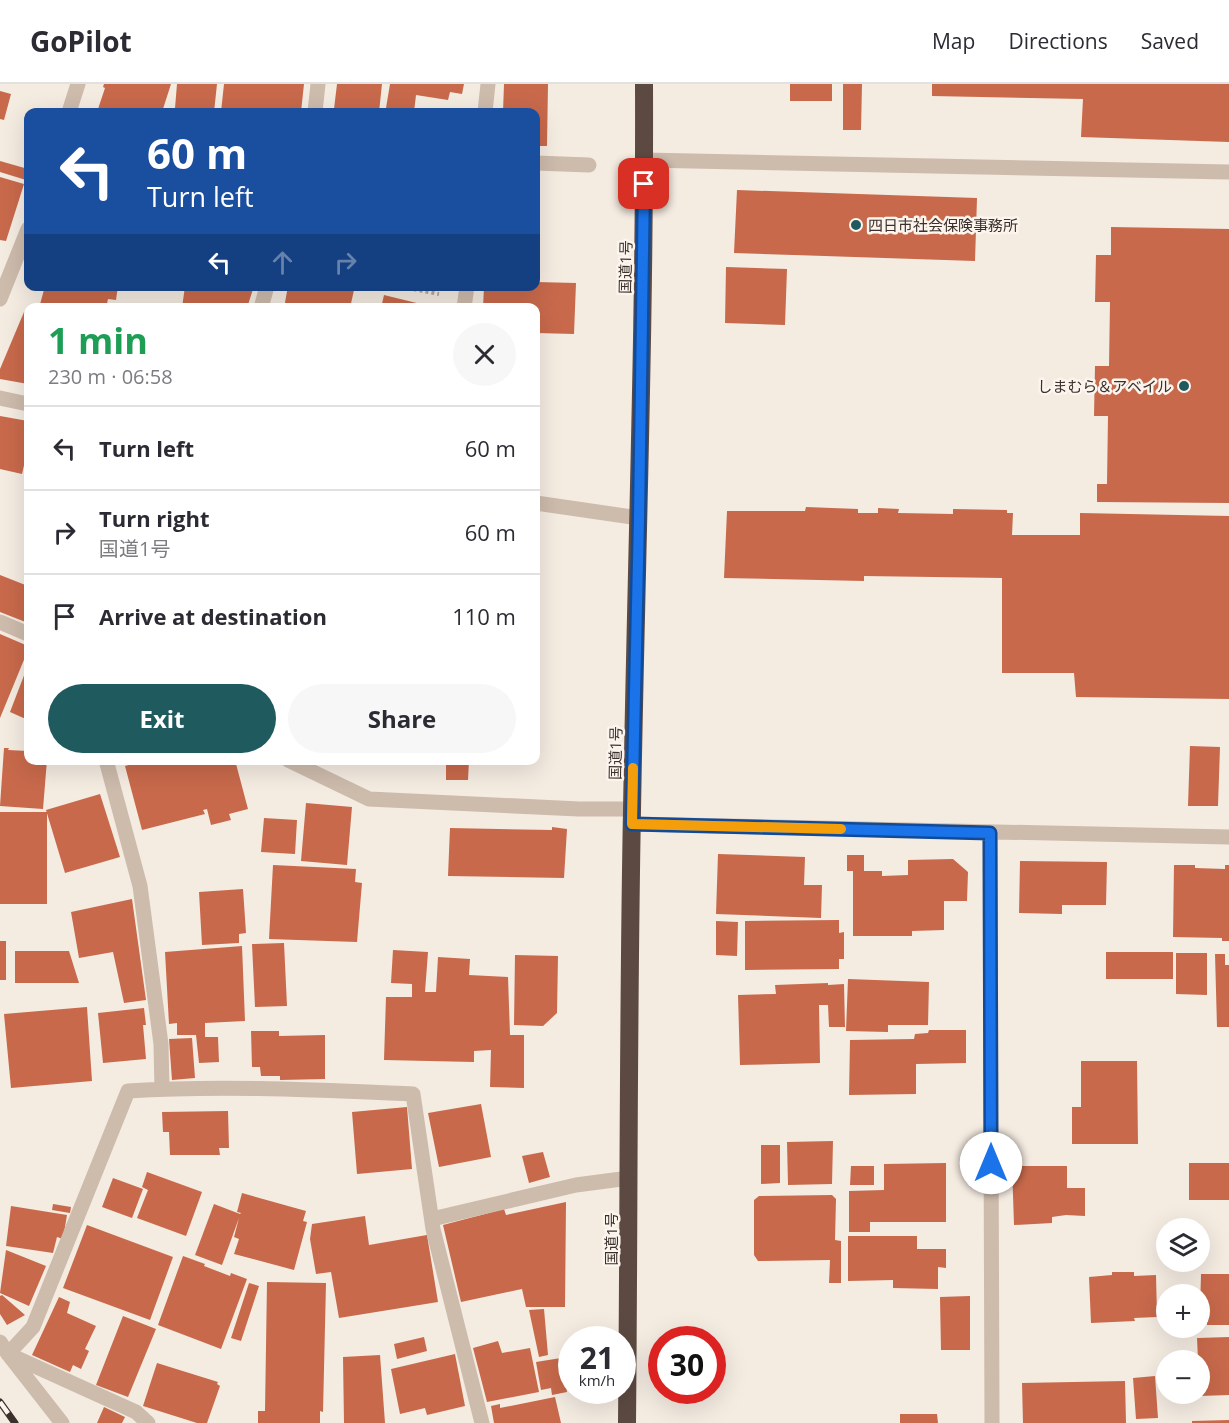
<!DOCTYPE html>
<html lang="en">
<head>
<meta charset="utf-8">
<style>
  :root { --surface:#fff; --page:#f7f7f7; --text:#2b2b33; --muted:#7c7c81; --line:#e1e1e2; --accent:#1f5a5e }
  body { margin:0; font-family:"Open Sans","Noto Sans JP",sans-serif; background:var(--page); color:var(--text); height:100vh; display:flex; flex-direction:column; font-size:22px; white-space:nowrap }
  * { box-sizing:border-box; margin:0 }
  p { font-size:20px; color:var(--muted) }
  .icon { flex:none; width:33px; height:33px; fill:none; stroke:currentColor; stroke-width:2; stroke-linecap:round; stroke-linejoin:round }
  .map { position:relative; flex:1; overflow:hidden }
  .drawer { position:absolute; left:24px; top:219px; width:516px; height:462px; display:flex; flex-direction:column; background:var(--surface); border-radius:12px; box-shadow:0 6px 24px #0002 }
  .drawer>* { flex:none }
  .top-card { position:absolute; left:24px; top:24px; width:516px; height:183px; border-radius:12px; box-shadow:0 6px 24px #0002; background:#1a4fa0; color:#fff; overflow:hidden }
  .controls { position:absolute; left:1156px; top:1134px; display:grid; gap:12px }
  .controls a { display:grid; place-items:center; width:54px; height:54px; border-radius:50%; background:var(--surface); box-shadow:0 6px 24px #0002; font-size:30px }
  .speed { position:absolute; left:558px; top:1242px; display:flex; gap:12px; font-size:30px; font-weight:700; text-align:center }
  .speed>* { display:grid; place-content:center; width:78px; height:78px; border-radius:50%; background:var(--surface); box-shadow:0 6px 24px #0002; line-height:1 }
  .speed small { font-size:15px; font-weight:400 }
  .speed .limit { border:9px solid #d22; background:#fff; color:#111 }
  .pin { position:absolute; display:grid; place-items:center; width:51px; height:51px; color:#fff; margin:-26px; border-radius:12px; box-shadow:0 3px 9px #0006 }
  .me { position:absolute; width:66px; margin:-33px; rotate:0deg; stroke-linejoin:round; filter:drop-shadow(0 0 4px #0008) }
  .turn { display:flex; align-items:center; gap:21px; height:126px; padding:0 24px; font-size:27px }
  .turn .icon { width:78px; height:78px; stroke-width:2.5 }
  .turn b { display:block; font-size:42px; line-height:51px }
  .lanes { display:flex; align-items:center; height:57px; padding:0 24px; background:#0003; justify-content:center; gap:30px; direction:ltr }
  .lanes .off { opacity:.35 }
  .round { display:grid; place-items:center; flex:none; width:63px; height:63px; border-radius:32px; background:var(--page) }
  .overview { display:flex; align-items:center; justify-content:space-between; height:102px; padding:0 24px }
  h1 { font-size:36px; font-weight:700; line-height:45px; color:#1e9e55 }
  .primary-button { display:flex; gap:12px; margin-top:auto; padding:12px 24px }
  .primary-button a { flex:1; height:69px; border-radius:36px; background:var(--accent); color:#fff; font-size:24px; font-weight:700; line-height:69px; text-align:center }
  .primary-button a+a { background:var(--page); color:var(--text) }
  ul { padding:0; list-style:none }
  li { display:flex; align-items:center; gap:18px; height:84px; padding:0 24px; border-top:2px solid var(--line) }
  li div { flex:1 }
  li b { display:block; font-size:22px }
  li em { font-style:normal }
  header { display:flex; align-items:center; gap:36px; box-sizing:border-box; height:84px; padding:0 30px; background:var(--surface); border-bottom:2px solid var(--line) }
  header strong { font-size:28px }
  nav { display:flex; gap:33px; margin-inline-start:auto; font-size:21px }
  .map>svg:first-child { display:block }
  .building { fill:#c8694b }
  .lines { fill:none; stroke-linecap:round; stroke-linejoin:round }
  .path { stroke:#b9a596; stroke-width:4; stroke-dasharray:3 3; stroke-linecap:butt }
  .minor { stroke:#cdbbac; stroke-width:15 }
  .highway { stroke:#5c4a42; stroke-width:18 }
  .rail-casing { stroke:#3b302b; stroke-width:7 }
  .rail { stroke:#fbf5ee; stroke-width:4.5; stroke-dasharray:14; stroke-linecap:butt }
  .route-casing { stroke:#114b97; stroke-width:15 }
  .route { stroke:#1a73e8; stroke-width:10 }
  .slow { stroke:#f59e0b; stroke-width:10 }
  .poi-dot { fill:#1f5a5e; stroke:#fbf5ee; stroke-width:2 }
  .labels { text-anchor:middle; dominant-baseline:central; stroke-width:5; stroke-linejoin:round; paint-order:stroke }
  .poi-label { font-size:15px; fill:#3b302b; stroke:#fbf5ee; text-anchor:start }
  .street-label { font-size:15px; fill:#3b302b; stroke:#fbf5ee }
</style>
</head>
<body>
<header>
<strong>GoPilot</strong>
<nav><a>Map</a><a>Directions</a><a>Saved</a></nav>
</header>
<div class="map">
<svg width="1229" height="1339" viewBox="0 0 1229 1339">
  <rect width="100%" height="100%" fill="#f4ebe1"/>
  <path class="building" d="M104 0H171L162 28H97L105 4 103 3Z
    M177 0H217L214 28 175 24Z
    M224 0H304L301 28H221Z
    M337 0H382L379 28 334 25Z
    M390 0H464L462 10 450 8 448 16 416 11 414 28 386 24Z
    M504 0H548L547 62H536V28H503Z
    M790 0H832V17H790Z
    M843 0H862L861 46H843Z
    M932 0H1229V58L1081 53 1083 15 932 12Z
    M0 7 11 10 4 36 0 35Z
    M0 77 28 85 26 96 0 88Z
    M0 93 24 100 6 157 0 156Z
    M737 106 977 114 975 177 734 169Z
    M1111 143 1229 145V419L1097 418V400H1107L1108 332H1094L1095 282H1109L1110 218H1095L1096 171H1111Z
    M726 183 787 185 785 241 725 239Z
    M536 198 576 199 574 250 536 249V224H483L484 202H536Z
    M45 202H118L116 216 108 215 106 224H39Z
    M185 202H254L247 224H182Z
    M288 202H333L354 206 350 224H284Z
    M384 211 433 223V224H381Z
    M24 228 28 230V300L0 295V285Z
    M0 332 28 337V377H25L22 390 0 385Z
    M806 423 858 425V429H878V424L899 425 898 429 953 430V425L1007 426V429H1013L1012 451H1080V429L1229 432V615L1076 613 1074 589H1002V494L864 492V497L724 494 727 427H805Z
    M0 491 28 502V539L0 528Z
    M0 550 28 562V566L0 634Z
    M28 581V636L10 628Z
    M1190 662 1220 663 1218 722H1188Z
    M4 664H9L8 666 28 667V676H47L43 725 0 722Z
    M146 676H235L248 725 229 730 231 736 211 741 207 725 203 726 205 730 142 746 125 682Z
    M446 676H469L468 696H446Z
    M100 710 120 773 65 789 46 726Z
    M306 719 352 723 347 781 301 777Z
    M0 728H47V820H0Z
    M264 734 297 736 295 770 261 768Z
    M552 743 567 745 564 794 448 792 450 744 552 746Z
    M718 770 805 773 804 801H822L821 834 716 830Z
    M847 771H864V787H882V792L908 791V776L953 775 968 788 967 817H944V846L912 847V852H853V787H847Z
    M1020 777 1107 778 1106 821H1062V830L1019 829Z
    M273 781 356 785 355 798 362 799 357 858 269 855Z
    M1174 781H1195V784L1225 785V781H1229V857H1222V854L1173 853Z
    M243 805 246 849 239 850V859L202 861 199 808Z
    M132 815 146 916 124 919 113 868 79 874 71 828Z
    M839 836V849L844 848V875H839V885L745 886V837Z
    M716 837 738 838 737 872 716 871Z
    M0 857H6V896H0Z
    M284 859 287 922 255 923 252 860Z
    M242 862 245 937 205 939V953H218L219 978 199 979 196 951H177V939L169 940 165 868Z
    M393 866 428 868 425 908H436L438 873 470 875 469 891 508 893 510 951H524V1004L490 1003 491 966 474 967V978L384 976 386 913H412V900L391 899Z
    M15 867H69L79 899H15Z
    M1106 868H1173V895H1106Z
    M1176 869H1207V911L1176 910Z
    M1215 870H1225V881H1229V943H1217Z
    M515 871 558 872 557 929 543 942 514 941Z
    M848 895 929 898 928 941H888V948L846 947Z
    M828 899V901L844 900 845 943H829L828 921H819L820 979 740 981 738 911 776 910 775 901Z
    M87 923 92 997 11 1004 4 930Z
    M144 924 146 941H143L146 975 103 979 98 929Z
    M929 946H966V979L916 980V1010L849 1011 850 956 914 955 915 950 928 949Z
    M251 947H279V952L325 951V995L280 996V992H261L260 983H252Z
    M192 954 195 994 172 996 169 955Z
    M1081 977H1137L1138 1060H1072V1023H1081Z
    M481 1020 491 1073 439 1083 428 1029Z
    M407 1023 412 1085 357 1090 352 1028Z
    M228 1027 229 1064H219L220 1071H170L169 1048H163L162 1028Z
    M833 1057 832 1100 788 1101 787 1058Z
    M761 1061H780V1099L761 1100Z
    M543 1068 550 1093 529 1099 522 1072Z
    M946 1079V1138H870V1148H849V1107L884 1106V1080Z
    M1189 1079H1229V1116H1189Z
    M851 1082H874V1101H850Z
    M1012 1082H1067V1104H1085V1132L1066 1131 1052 1133V1139L1014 1141Z
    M147 1088 202 1108 186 1152 137 1134 148 1106 142 1103Z
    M113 1094 143 1105 132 1134 102 1123Z
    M242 1109 306 1127 303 1137 307 1138 294 1186 234 1170 239 1155 234 1153 239 1134 222 1181 195 1171 214 1120 240 1130 241 1129 237 1128Z
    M832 1111 836 1115 835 1156 841 1157V1199H829L830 1176 758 1177 754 1171V1116L759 1112Z
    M566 1118 565 1223H526L522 1205 461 1218 443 1141 504 1125 506 1131Z
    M53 1120 71 1123 70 1129 52 1126Z
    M11 1122 67 1131 63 1155 57 1153 53 1169 6 1162Z
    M365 1132 369 1161 427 1151 438 1218 339 1234 331 1188 316 1190 310 1155 312 1140Z
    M87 1141 173 1173 150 1236 63 1204Z
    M848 1152H917V1165H946V1184L938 1183V1205L893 1204V1196L848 1197Z
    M6 1166 46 1182 29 1222 0 1209Z
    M183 1172 205 1180 204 1182 230 1192 231 1189 247 1195 221 1265 158 1241Z
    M1112 1188H1134V1192L1156 1191 1157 1233 1134 1234 1135 1237 1091 1239 1089 1193 1112 1191Z
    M1201 1190H1229V1241H1207V1228H1200Z
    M267 1198 326 1199 323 1328 320 1327V1339H258V1327H265Z
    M249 1199 259 1202 241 1257 231 1254Z
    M2 1211 25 1231 7 1241 0 1230V1212Z
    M970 1212V1266H941L940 1213Z
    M59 1213 70 1218 67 1229 96 1242 85 1265 89 1267 81 1285 73 1281 70 1288 32 1271Z
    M544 1225 548 1271 539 1273 529 1226Z
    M123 1232 156 1245 128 1313 96 1301Z
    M424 1253 427 1267 397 1275 394 1260Z
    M1229 1253V1311L1199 1312 1200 1276H1198L1197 1254Z
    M498 1257 502 1269 530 1264 539 1308 487 1318 473 1264Z
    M455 1270 465 1322 427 1331 425 1324 400 1330 391 1285Z
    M380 1271 385 1339H344L343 1273Z
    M561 1274 567 1308 552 1311 551 1304 541 1306 536 1278Z
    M157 1279 218 1298 217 1300 220 1302 207 1339H197L143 1322Z
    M1155 1292 1158 1334 1136 1335 1133 1294Z
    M1125 1297 1126 1339H1023L1022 1299Z
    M555 1313 561 1339H494L491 1322 500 1320V1324Z
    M104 1323 125 1333 122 1339H97Z
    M900 1330H937L938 1339H900Z
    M1229 1336V1339H1192V1337Z"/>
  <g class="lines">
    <path class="path" d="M396 202 439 210"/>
    <path class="minor" d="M69 28 78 0
      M315 28 318 0
      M485 28 488 0
      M644 76 1229 88
      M536 79 589 81
      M0 215 28 145
      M261 224 267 202
      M464 224 467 202
      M0 314 28 320
      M536 419 639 434
      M0 538 28 550
      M106 676 140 802 161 960 162 1005
      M288 676 369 715 579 725H632
      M632 740 1229 753
      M990 749 992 1339
      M432 1135 576 1101 629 1094
      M0 1258 8 1270 62 1339
      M148 1339 136 1328 8 1270 33 1243 128 1007C223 1001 318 1006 413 1010L433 1145 482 1339"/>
    <path class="highway" d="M627 1339C629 1135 628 931 632 727 636 484 645 242 644 0"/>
    <g class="rail-casing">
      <path id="rail" d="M0 1318 15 1339"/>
    </g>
    <use href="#rail" class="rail"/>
  </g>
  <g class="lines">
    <g class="route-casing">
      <path id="route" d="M644 100 639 434 632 740 990 749 991 1079"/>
    </g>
    <use href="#route" class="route"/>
    <path class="slow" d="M633 684 632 740 841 745"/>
  </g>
  <g class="poi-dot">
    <circle cx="856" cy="141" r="6"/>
    <circle cx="1184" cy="302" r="6"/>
  </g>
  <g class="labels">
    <g class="poi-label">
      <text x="868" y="141">四日市社会保険事務所</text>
      <text x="1172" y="302" text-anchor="end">しまむら＆アベイル</text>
    </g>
    <g class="street-label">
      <text transform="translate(625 183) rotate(-89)">国道1号</text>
      <text transform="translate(615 669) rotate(-89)">国道1号</text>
      <text transform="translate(611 1155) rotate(-90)">国道1号</text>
    </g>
  </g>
</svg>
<div class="controls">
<a><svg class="icon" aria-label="layers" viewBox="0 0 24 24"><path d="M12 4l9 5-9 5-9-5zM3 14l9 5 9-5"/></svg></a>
<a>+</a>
<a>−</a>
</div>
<div class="speed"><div>21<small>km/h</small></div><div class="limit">30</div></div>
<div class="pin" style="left:644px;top:100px;background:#d93025"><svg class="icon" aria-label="arrive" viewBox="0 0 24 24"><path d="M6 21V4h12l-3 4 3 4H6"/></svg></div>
<svg class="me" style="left:991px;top:1079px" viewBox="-20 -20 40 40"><circle r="19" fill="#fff"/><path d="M0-13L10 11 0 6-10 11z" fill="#1a73e8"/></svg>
<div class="top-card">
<div class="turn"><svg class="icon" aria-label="left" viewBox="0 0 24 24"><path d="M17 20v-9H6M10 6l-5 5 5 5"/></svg><div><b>60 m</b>Turn left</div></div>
<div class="lanes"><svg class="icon" aria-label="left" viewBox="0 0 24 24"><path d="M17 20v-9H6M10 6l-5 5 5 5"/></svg><svg class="icon off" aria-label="ahead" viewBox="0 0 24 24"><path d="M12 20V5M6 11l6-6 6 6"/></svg><svg class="icon off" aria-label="right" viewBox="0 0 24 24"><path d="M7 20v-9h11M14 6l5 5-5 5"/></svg></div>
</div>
<section class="drawer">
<div class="overview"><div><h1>1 min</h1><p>230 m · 06:58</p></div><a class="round"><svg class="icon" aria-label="close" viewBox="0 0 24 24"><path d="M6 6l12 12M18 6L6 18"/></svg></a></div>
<ul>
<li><svg class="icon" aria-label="left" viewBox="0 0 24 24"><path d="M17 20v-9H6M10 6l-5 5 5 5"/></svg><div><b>Turn left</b></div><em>60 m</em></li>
<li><svg class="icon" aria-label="right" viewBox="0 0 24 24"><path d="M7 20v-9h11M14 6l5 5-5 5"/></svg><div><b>Turn right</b><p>国道1号</p></div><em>60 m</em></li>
<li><svg class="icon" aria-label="arrive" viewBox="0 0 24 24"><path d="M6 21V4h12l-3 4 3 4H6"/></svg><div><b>Arrive at destination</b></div><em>110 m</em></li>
</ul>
<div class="primary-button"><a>Exit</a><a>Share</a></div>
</section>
</div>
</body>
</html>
